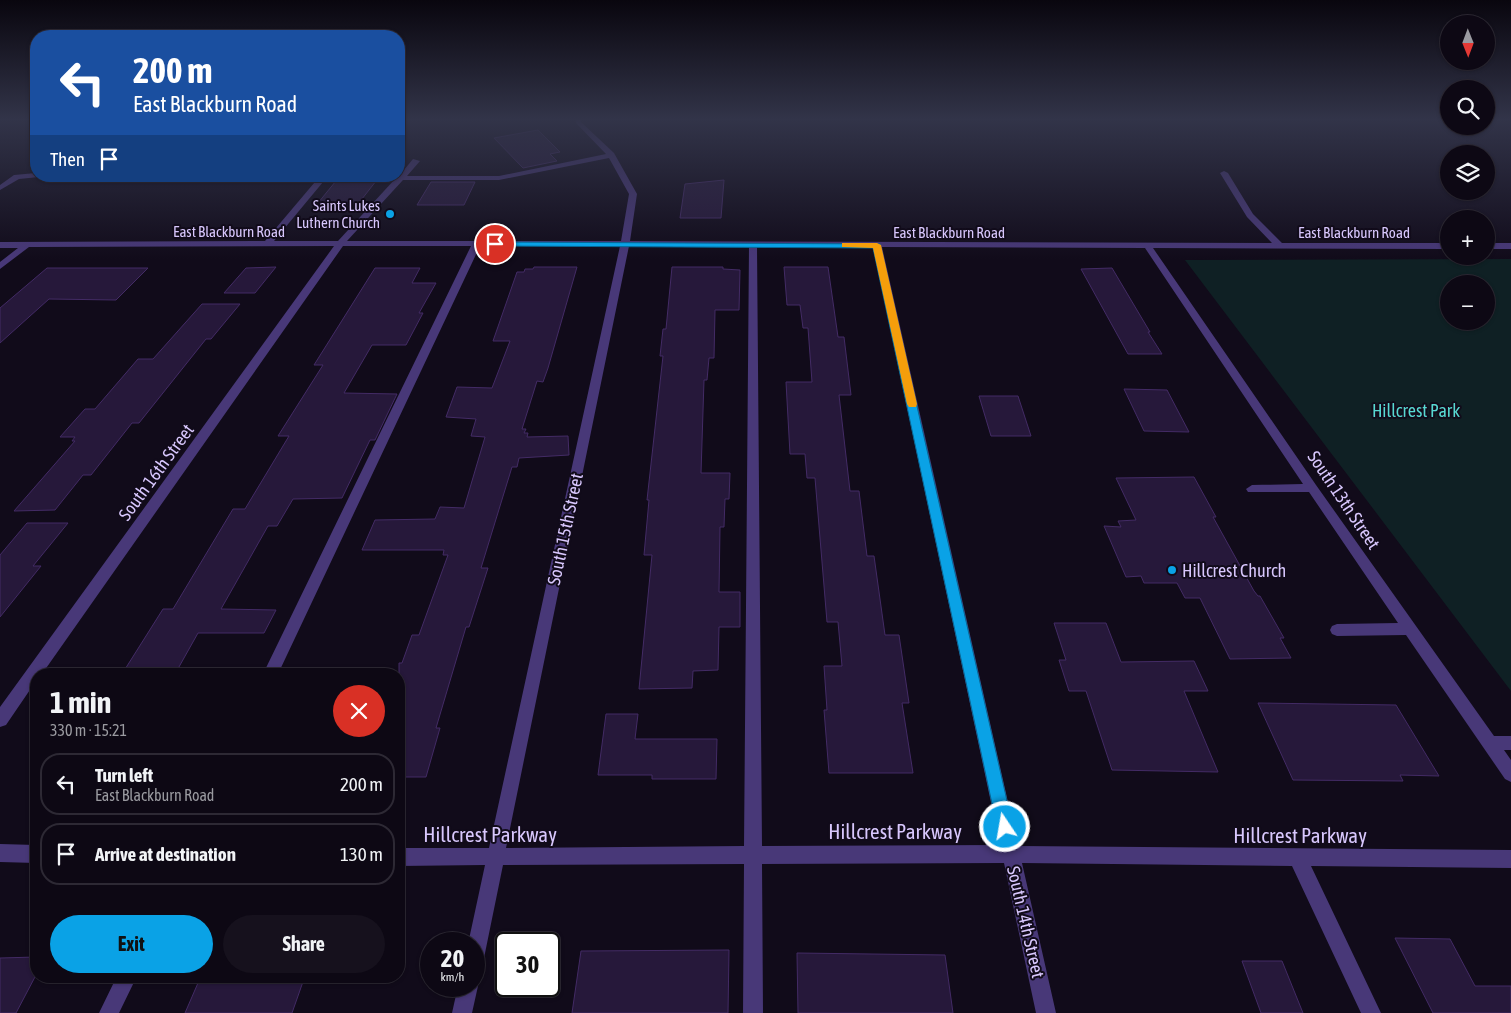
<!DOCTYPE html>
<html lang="en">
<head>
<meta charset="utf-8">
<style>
  :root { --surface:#0d0814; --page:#16111d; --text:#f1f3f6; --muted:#9a9aa0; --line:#2d2934; --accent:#0aa2e6 }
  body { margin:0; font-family:"Asap Condensed",sans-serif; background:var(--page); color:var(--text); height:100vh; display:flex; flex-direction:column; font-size:19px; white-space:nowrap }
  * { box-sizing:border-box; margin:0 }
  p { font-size:16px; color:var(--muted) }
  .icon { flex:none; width:28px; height:28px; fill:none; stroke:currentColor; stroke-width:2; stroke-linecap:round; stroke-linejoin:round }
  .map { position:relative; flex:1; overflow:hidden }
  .side { position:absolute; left:30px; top:668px; width:375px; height:315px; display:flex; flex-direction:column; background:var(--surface); border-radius:20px; box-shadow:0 1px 4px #0004,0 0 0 1px var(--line) }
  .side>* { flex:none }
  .banner { position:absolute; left:30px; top:30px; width:375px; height:152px; border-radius:20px; box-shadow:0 1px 4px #0004,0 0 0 1px var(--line); background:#1a4fa0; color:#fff; overflow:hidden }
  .needle { width:32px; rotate:179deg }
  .tools { position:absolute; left:1440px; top:15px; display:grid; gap:10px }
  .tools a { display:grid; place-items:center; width:55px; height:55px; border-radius:50%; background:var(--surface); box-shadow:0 1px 4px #0004,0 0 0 1px var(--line); font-size:25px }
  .speed { position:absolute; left:420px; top:932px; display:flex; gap:10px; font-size:25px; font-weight:700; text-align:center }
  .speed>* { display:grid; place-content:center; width:65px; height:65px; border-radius:50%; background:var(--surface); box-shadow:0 1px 4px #0004,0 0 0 1px var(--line); line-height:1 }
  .speed small { font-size:12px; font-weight:400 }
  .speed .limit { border:2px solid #111; border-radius:8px; background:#fff; color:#111 }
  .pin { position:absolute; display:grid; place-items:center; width:42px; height:42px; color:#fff; margin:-21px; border:2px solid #fff; border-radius:50%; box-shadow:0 1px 5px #0007 }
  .me { position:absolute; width:55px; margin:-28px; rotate:348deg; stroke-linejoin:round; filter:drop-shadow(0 0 4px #0008) }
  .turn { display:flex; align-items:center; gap:18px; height:105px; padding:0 20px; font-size:22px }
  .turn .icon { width:65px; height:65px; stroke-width:2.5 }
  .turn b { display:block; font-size:35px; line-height:42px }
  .then { display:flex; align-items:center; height:48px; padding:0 20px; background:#0003; gap:10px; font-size:19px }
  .round { display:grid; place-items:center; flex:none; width:52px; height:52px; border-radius:26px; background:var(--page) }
  .headline { display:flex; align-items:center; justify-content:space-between; height:85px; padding:0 20px }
  h1 { font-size:30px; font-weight:700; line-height:38px }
  .cta { display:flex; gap:10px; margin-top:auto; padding:10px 20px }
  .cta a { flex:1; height:58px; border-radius:30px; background:var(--accent); color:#111; font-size:20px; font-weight:700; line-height:58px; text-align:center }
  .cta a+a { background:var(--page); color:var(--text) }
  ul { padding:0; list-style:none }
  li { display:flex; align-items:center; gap:15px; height:62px; margin:0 10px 8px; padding:0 10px; border:2px solid var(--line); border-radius:20px }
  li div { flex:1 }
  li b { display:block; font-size:19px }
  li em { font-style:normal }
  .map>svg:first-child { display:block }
  .green { fill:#0f2024; fill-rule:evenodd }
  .building { fill:#26183a; stroke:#432b65 }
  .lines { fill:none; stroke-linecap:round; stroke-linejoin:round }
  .minor { fill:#483878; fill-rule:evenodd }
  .route { fill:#0aa2e6; stroke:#066996 }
  .slow { fill:#f59e0b }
  .poi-dot { fill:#0aa2e6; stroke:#110b1a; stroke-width:2 }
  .labels { text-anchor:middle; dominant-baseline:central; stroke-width:4; stroke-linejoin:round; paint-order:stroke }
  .far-poi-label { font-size:15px; fill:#d8c7fd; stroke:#110b1a; text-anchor:end }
  .far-street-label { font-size:15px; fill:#d8c7fd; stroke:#110b1a }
  .park-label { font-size:18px; fill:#58d8d2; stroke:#110b1a }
  .street-label { font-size:18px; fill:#d8c7fd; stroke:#110b1a }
  .poi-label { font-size:18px; fill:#d8c7fd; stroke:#110b1a; text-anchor:start }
  .near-street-label { font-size:21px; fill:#d8c7fd; stroke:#110b1a }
</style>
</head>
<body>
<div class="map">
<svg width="1511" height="1013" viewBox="0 0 1511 1013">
  <rect width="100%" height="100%" fill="#110b1a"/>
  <path class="green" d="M1511 259V691L1185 260ZM1449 284H1486V321H1449Z"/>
  <path class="building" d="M538 130 560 152 550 154 557 161 523 168 494 138Z
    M340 176H380L358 204 318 203Z
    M724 180 721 218H680L685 184Z
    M431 182H475L464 205H417Z
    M276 267 255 293H224L246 268Z
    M534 267H577L548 368 543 382 537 381 522 429H526L524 433H528L527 437 568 436 569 455 519 458 517 467H512L481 568H488L469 627H466L436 728H440L426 777H399V663H402L412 635H419L448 555H443L444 550H362L375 520 435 519 440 507 464 508 485 437 471 436 476 419 446 417 457 387 492 388 510 341H493L517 272H524L525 269H533Z
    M672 267H723V269L740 270 739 310H715L714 358H709L707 380H704L701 473H730L729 499H725L724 527H720L719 592H740V627H719L718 670 693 671 692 688 639 689 652 555H644L649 500H647L663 356H660L663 329H666Z
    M784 267H828L838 337H844L851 395H839L850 491H859L867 556H874L885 635H899L909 703H902L913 773H829L824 710H827L824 666H842L838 622H827L815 478H807L805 454H790L786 382H812L808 328H803L800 305H787Z
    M47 268H148L116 300 49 299 0 343V308Z
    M375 268H420L412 283H436L419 313H423L406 345H372L344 393 397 394 375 440H370L342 498 293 499 277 526H268L221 609 276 610 264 633H198L175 674H122L163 609H173L233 509H245L289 436H278L323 365H314Z
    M1112 268 1150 332H1148L1162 354H1128L1081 269Z
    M202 304H240L211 339H206L139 423H132L91 475H83L55 510 14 511 75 441H72L75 437H60L85 409H95L138 359H153Z
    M1124 389 1167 390 1189 432 1144 431Z
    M979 396H1018L1031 436H991Z
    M1194 477 1216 517H1213L1254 591 1258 596H1260L1284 638H1280L1291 658 1230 659 1200 598H1185L1177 583H1144L1141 576 1126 577 1104 526 1121 527 1118 521 1136 520 1116 478Z
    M27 523H68L33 566H41L0 617V555Z
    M1054 623H1106L1121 662 1194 661 1208 691H1184L1218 772 1112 770 1086 691H1069L1059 660H1066Z
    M1258 703 1396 705 1439 776 1400 775 1403 781 1293 780Z
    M606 714H638L635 739H717L716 779H652V775H598Z
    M1395 938 1450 939 1475 986H1511V1013H1433Z
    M729 950 728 1013H572L581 951Z
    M797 953 945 955 953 1013H798Z
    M36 957V975L16 1013H0V958Z
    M1242 961H1282L1303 1013H1261Z
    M201 976H305L292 1013H185Z"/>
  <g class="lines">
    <path class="minor" d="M575 118H581V122L614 153 637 194 630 241 1272 243 1247 217 1220 173 1224 171 1228 173 1253 214 1282 243H1449V249L1153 248 1316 485 1494 736H1511V750H1504L1511 760V782L1505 779 1406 635 1337 636 1332 634 1330 630 1332 626 1337 624 1398 623 1309 492H1248L1246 489 1252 485 1303 484 1145 248 882 247 1018 846 1511 850V868L1311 866 1381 1013H1361L1292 866 1022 863 1056 1013H1036L1004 863 762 864 763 1013H743L744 864 503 865 484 958 481 965 474 968V944H468L485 865 399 866V848H489L620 246H480L278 674H263L471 246H343L42 674H36V681L6 725 0 727V707L334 246 29 247 0 269V262L18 248H0V242L265 241 320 176H328L274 241H338L395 179V176H399L413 159 420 161 407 176H499L606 154 576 123ZM609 158 629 194 621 241H347L403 180H499ZM629 246H749L744 846 506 848ZM757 246 873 247 1000 845 762 846Z
      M36 173V176L39 177 19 179 0 190V185L14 175Z
      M1486 243H1511V249H1486Z
      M0 844 36 845V863L0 862Z
      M117 976H137L119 1013H99Z
      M474 979 478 986 472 1013H452L458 986H474Z"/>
  </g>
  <linearGradient id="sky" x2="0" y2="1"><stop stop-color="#09060e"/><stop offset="0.46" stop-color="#323449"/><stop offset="1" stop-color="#323449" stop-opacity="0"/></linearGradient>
  <rect width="1511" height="259" fill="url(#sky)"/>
  <path class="route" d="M493 242 880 244 1013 827 1010 833 1005 835 999 833 997 827 873 248 495 246 493 245Z"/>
  <path class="slow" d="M842 243H877L881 245 917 404 916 407H909L907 404 873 248 844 247H842Z"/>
  <g class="poi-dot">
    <circle cx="390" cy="214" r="5"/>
    <circle cx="1172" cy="570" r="5"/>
  </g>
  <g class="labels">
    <g class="far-poi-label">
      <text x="380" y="205">Saints Lukes<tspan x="380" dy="17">Luthern Church</tspan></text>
    </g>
    <g class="far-street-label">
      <text x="229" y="231">East Blackburn Road</text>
      <text x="949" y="232">East Blackburn Road</text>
      <text x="1354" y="232">East Blackburn Road</text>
    </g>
    <g class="park-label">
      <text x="1416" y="410">Hillcrest Park</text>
    </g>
    <g class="street-label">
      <text transform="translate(156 472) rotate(-54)">South 16th Street</text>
      <text transform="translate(1344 500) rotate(56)">South 13th Street</text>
      <text transform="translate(565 529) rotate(-78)">South 15th Street</text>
      <text transform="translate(1026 922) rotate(77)">South 14th Street</text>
    </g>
    <g class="poi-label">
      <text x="1182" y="570">Hillcrest Church</text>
    </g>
    <g class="near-street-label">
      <text x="895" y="831">Hillcrest Parkway</text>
      <text x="490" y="834">Hillcrest Parkway</text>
      <text x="1300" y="835">Hillcrest Parkway</text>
    </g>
  </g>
</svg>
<div class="tools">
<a><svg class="needle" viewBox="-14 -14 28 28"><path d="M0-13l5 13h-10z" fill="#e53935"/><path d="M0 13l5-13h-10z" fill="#9a9aa0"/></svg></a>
<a><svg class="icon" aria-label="search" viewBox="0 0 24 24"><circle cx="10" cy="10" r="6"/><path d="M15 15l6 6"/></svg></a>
<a><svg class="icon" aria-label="layers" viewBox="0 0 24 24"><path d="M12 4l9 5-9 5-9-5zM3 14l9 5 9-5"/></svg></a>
<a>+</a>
<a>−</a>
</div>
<div class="speed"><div>20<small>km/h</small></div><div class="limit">30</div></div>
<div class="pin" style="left:495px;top:244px;background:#d93025"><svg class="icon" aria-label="arrive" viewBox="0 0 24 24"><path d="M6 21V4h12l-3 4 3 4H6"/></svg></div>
<svg class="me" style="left:1005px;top:827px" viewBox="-20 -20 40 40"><circle r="17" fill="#0aa2e6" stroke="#fff" stroke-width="3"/><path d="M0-11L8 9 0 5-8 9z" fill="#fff"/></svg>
<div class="banner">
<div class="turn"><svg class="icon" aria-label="left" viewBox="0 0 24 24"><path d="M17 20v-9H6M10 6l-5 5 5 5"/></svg><div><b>200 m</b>East Blackburn Road</div></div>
<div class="then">Then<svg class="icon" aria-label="arrive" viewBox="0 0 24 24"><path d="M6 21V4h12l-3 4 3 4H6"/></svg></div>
</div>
<section class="side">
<div class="headline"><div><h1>1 min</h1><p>330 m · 15:21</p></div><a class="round" style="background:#d93025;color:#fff"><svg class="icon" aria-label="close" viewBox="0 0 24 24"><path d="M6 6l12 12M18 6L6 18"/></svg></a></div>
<ul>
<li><svg class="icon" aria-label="left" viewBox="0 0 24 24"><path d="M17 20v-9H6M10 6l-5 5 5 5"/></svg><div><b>Turn left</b><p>East Blackburn Road</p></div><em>200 m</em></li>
<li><svg class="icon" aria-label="arrive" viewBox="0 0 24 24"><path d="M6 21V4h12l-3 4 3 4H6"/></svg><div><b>Arrive at destination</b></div><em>130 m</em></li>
</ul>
<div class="cta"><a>Exit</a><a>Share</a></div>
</section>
</div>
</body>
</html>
